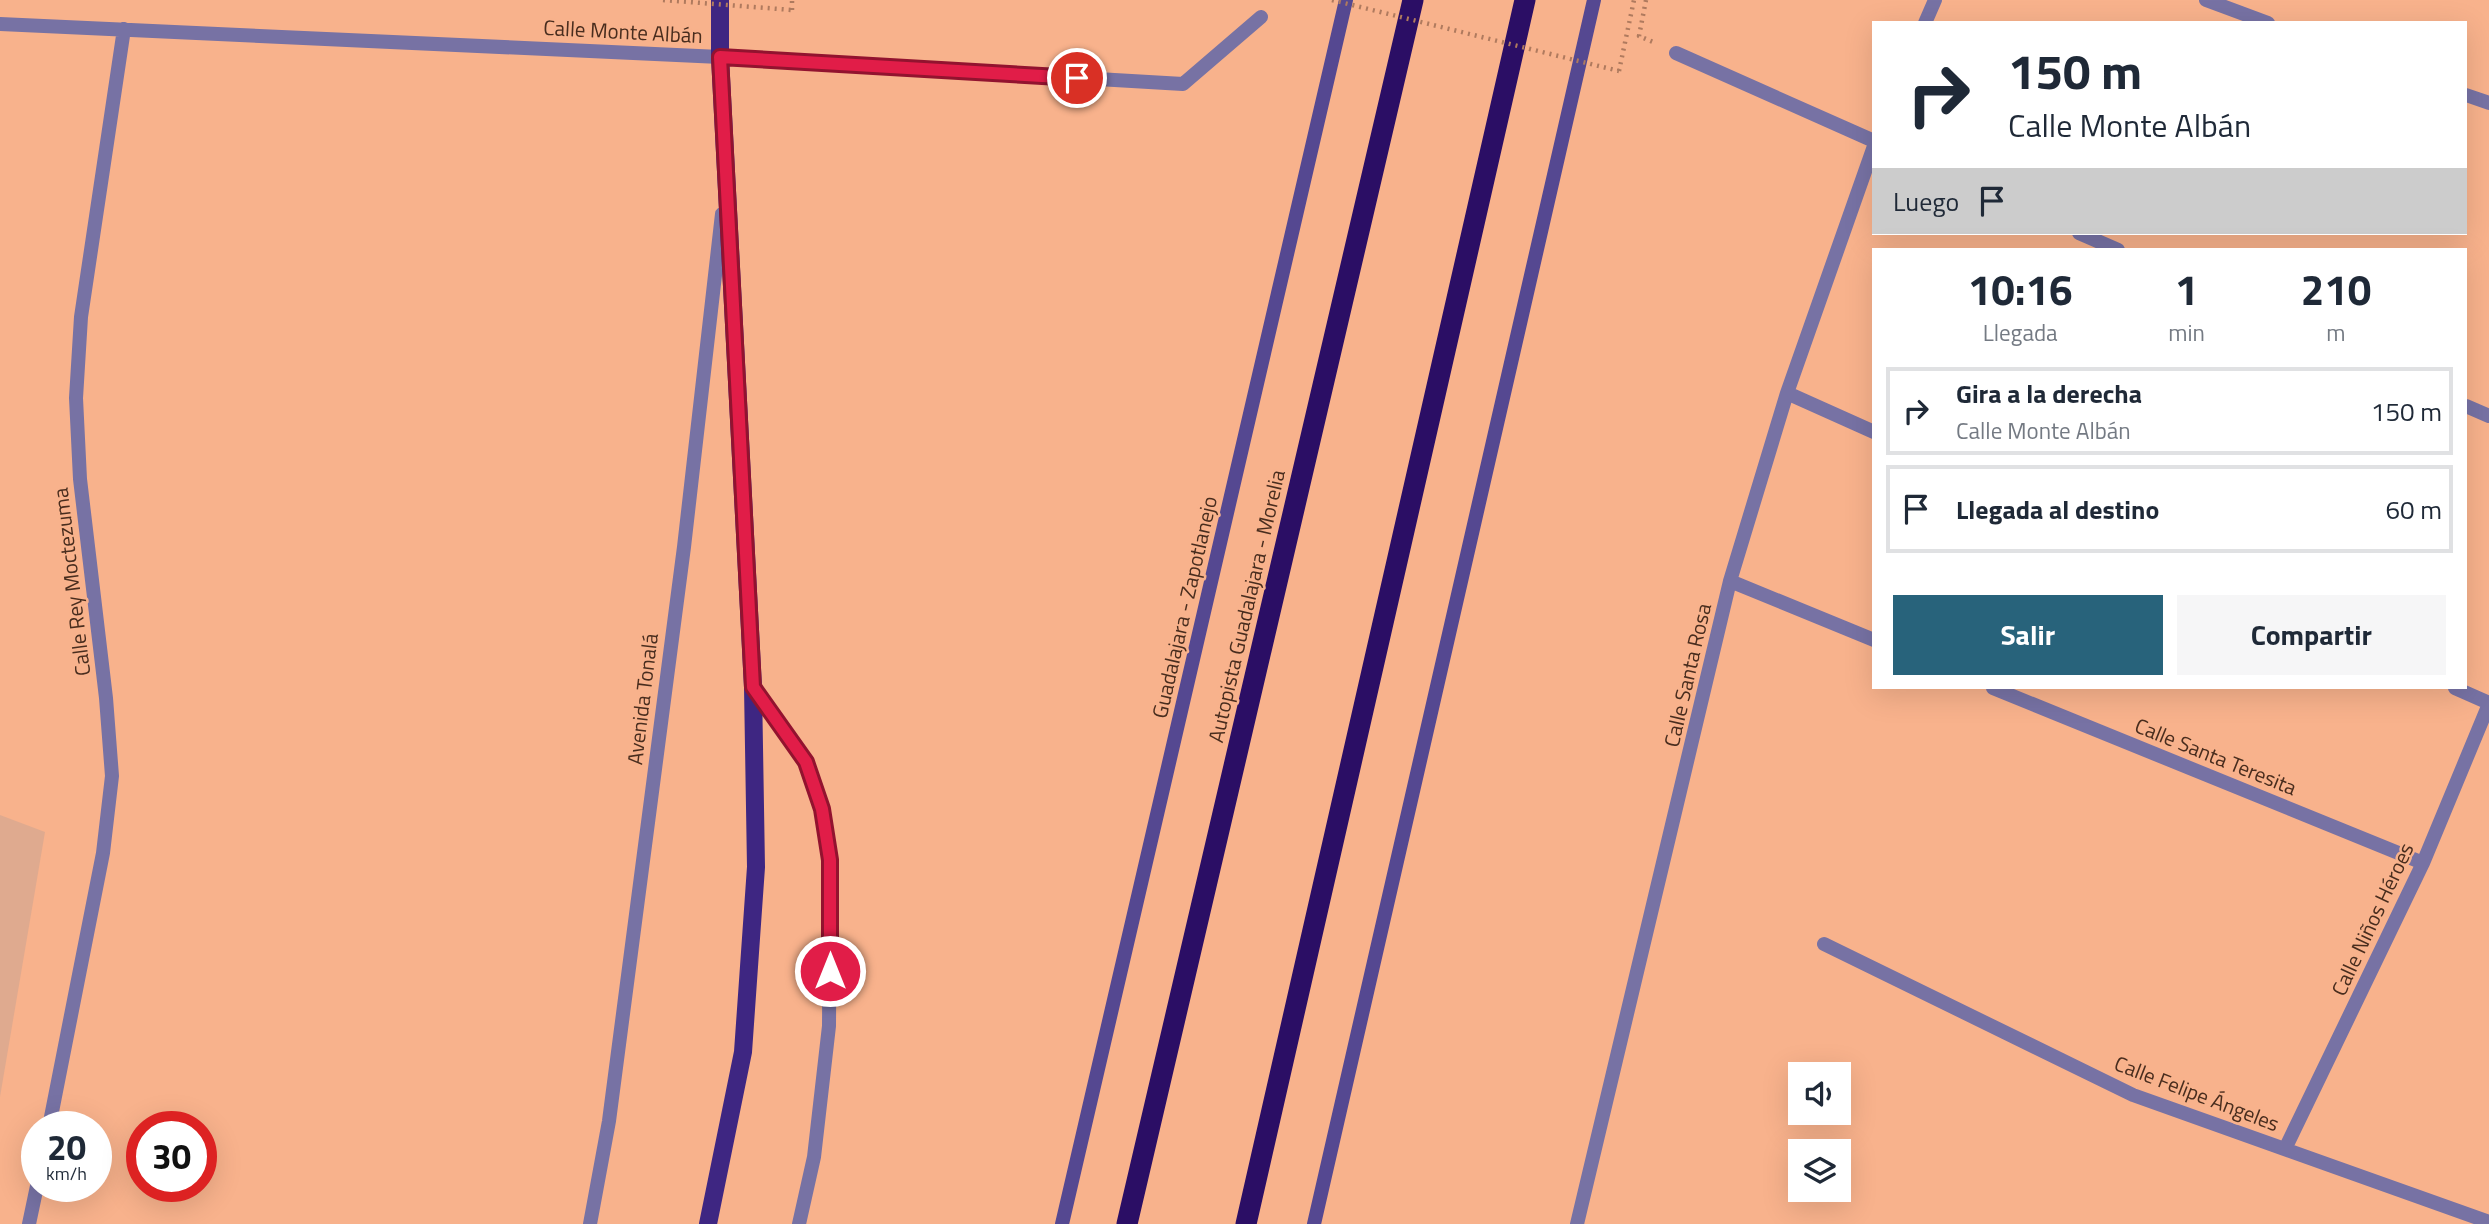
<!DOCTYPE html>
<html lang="es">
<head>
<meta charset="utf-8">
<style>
  :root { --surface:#fff; --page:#f6f6f7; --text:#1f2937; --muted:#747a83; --line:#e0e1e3; --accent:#28637b }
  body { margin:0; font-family:"Titillium Web",sans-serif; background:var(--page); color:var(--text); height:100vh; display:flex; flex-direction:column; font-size:26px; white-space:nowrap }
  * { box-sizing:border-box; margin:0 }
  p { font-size:23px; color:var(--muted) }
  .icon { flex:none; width:38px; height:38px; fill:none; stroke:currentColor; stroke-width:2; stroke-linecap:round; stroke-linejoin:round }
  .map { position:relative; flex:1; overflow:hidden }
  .side { position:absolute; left:1872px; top:248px; width:595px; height:441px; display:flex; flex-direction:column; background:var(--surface); border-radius:0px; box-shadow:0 7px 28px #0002 }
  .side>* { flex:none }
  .banner { position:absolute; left:1872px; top:21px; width:595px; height:214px; border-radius:0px; box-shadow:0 7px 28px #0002; background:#fff; color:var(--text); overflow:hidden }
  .tools { position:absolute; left:1788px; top:1062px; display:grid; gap:14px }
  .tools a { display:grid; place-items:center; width:63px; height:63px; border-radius:0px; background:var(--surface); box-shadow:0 7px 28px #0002; font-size:35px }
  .speed { position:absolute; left:21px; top:1111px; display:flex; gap:14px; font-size:35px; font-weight:700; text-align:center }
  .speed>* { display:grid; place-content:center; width:91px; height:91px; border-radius:50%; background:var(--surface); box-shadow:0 7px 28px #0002; line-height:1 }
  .speed small { font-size:18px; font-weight:400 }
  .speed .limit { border:10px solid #d22; background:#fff; color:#111 }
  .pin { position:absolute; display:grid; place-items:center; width:60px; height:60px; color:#fff; margin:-30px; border:4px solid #fff; border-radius:50%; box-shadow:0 2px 7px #0007 }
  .me { position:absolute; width:77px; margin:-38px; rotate:0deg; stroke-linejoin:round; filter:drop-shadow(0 0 5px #0008) }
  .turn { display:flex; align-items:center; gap:24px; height:147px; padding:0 21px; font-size:32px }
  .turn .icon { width:91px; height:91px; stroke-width:2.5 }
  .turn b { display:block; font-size:49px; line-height:60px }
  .then { display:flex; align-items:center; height:66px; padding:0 21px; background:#0003; gap:14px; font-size:26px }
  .eta { display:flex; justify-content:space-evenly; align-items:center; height:119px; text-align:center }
  .eta b { font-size:42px; font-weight:700; line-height:49px }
  .primary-button { display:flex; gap:14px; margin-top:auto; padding:14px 21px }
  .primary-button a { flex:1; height:80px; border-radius:0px; background:var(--accent); color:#fff; font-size:28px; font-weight:700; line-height:80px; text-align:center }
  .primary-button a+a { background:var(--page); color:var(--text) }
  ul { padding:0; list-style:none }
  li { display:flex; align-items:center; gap:21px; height:88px; margin:0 14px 10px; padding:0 7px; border:4px solid var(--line); border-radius:0px }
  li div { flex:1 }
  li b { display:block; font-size:26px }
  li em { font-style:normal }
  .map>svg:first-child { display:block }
  .green { fill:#dfaa8f }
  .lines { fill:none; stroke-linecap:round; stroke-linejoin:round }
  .path { stroke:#af7a5e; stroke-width:4.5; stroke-dasharray:2 5; stroke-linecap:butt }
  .street { stroke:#7772a4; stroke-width:14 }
  .secondary { stroke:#554891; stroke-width:14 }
  .primary { stroke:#3e2682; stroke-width:18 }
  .highway { stroke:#2b0e65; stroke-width:21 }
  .path-bridge { stroke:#af7a5e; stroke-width:4.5; stroke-dasharray:2 5; stroke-linecap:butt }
  .route-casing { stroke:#92132f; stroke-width:18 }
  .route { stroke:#e11d48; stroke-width:12 }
  .labels { text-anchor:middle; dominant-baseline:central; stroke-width:5; stroke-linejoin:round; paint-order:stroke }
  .street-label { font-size:21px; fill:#492d1e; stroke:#f8b28c }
</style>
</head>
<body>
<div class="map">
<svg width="2489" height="1224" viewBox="0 0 2489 1224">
  <rect width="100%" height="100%" fill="#f8b28c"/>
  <path class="green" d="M0 815 45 832 0 1097Z"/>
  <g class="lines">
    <path class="path" d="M1646 0 1639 36 1653 42
      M792 10V0
      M1619 71 1634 0"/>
    <path class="street" d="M2206 0 2268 23
      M1925 23 1935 0
      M0 24 720 57 1183 84 1261 17
      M1676 53 1874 141
      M2466 95 2489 103
      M2079 233 2118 250
      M1787 393 1874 432
      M2466 406 2489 416
      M1730 581 1874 640
      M753 687 806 762 822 809 830 860 829 1026 814 1157 799 1224
      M1993 688 2423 863
      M2455 688 2489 703
      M1824 944 2133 1095 2489 1222
      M49 1127 103 853 112 776 106 698 80 479 76 398 81 317 124 29
      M2285 1149 2423 863 2489 704
      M29 1224 37 1186
      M590 1224 609 1121 684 547 722 214
      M1577 1224 1730 581 1787 393 1874 146"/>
    <path class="secondary" d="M1062 1224 1346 0
      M1314 1224 1594 0"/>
    <path class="primary" d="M708 1224 743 1052 756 867 753 687 720 57V0"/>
    <path class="highway" d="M1127 1224 1413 0
      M1246 1224 1525 0"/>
    <path class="path-bridge" d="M663 0 792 10
      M1332 0 1619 71"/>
  </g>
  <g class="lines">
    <g class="route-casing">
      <path id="route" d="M830 971V860L822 809 806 762 753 687 720 57 1077 78"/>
    </g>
    <use href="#route" class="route"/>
  </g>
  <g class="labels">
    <g class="street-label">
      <text transform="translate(623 31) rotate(3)">Calle Monte Albán</text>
      <text transform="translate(71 582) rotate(-97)">Calle Rey Moctezuma</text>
      <text transform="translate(1246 606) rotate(-77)">Autopista Guadalajara - Morelia</text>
      <text transform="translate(1184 607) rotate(-77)">Guadalajara - Zapotlanejo</text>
      <text transform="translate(1687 675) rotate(-77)">Calle Santa Rosa</text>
      <text transform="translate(642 699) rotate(-83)">Avenida Tonalá</text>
      <text transform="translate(2216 756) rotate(22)">Calle Santa Teresita</text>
      <text transform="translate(2372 919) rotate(-65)">Calle Niños Héroes</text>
      <text transform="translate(2197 1093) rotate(21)">Calle Felipe Ángeles</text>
    </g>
  </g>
</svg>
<div class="tools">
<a><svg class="icon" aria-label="sound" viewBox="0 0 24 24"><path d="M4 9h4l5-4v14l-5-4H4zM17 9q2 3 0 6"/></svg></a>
<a><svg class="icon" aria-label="layers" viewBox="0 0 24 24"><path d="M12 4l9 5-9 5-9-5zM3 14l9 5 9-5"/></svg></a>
</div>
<div class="speed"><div>20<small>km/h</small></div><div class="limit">30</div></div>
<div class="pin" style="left:1077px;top:78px;background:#d93025"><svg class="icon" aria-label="arrive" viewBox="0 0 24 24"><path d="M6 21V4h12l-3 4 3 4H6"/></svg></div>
<svg class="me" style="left:830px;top:971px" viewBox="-20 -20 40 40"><circle r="17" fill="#e11d48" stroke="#fff" stroke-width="3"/><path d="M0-11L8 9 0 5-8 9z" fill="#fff"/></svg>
<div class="banner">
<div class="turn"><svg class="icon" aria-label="right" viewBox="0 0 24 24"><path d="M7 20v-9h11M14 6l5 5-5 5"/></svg><div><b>150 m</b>Calle Monte Albán</div></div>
<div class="then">Luego<svg class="icon" aria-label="arrive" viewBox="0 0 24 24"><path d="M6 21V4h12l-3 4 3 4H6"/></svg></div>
</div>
<section class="side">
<div class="eta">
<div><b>10:16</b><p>Llegada</p></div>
<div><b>1</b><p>min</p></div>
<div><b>210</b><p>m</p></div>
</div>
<ul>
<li><svg class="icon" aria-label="right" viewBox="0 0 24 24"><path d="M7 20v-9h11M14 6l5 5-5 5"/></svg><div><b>Gira a la derecha</b><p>Calle Monte Albán</p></div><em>150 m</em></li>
<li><svg class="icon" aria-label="arrive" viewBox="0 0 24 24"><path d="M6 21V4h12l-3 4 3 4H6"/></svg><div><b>Llegada al destino</b></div><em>60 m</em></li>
</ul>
<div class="primary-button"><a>Salir</a><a>Compartir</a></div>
</section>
</div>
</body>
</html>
